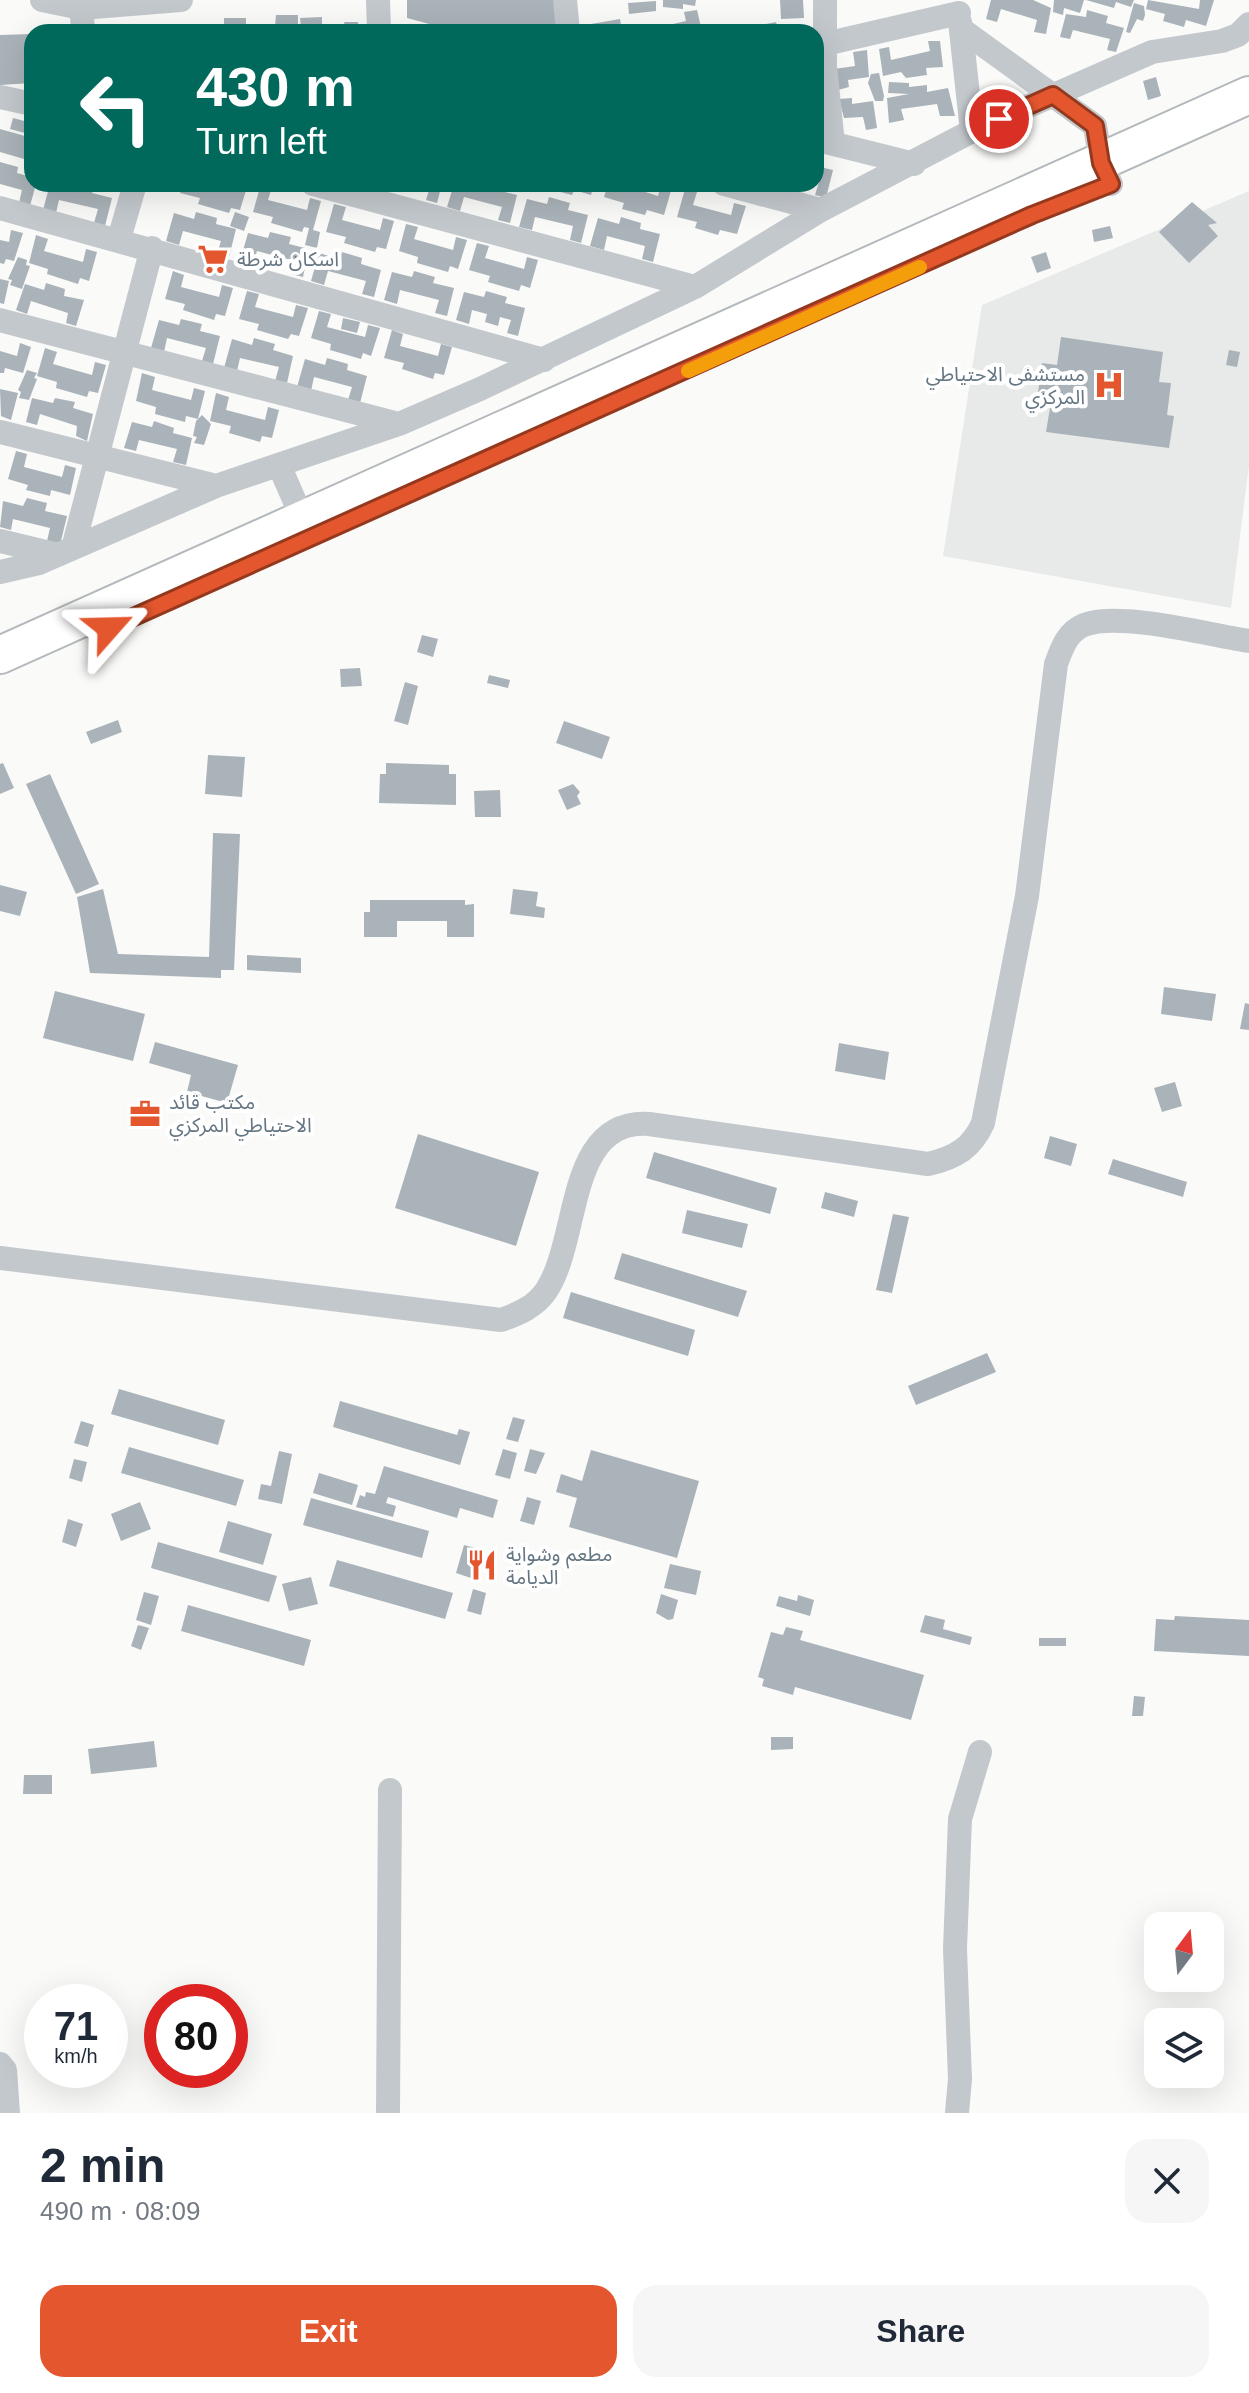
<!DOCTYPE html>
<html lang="en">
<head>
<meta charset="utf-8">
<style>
  :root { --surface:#fff; --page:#f6f6f7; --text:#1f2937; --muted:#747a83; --accent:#e4572e }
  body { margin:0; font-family:Helvetica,"Noto Sans Arabic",sans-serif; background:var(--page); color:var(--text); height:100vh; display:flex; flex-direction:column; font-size:30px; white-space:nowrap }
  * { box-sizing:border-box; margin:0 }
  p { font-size:26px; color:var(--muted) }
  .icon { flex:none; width:44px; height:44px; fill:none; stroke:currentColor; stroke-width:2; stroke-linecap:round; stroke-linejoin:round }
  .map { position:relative; height:2113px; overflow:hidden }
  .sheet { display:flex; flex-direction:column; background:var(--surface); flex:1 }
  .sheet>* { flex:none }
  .hud { position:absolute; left:24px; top:24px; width:800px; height:168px; border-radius:24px; box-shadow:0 8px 32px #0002; background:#00695c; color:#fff; overflow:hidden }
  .needle { width:52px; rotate:16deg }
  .tools { position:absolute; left:1144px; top:1912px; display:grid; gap:16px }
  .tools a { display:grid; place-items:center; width:80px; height:80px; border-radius:16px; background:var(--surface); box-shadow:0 8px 32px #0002; font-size:40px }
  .speed { position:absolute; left:24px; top:1984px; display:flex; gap:16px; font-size:40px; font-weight:700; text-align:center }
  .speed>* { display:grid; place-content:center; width:104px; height:104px; border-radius:50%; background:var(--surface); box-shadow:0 8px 32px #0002; line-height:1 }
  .speed small { font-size:20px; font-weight:400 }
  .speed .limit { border:12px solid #d22; background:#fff; color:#111 }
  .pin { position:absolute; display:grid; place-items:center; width:68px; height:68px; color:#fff; margin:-34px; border:4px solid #fff; border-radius:50%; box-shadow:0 2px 8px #0007 }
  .me { position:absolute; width:88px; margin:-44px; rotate:65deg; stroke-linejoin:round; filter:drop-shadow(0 0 6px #0008) }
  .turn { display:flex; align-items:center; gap:28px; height:168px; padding:0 40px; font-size:36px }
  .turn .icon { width:104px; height:104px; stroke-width:2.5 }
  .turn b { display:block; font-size:56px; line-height:68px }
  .round { display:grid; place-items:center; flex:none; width:84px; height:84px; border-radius:24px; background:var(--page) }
  .summary { display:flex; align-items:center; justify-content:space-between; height:136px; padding:0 40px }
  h1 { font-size:48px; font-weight:700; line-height:60px }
  .action { display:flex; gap:16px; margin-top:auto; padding:16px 40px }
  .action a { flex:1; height:92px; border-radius:24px; background:var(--accent); color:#fff; font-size:32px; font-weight:700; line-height:92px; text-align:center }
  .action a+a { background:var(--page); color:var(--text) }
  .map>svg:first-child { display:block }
  .built { fill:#e8e9e9 }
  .building { fill:#aab3b9 }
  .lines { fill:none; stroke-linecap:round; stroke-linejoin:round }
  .highway-casing { stroke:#b4b9bd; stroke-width:40 }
  .minor { stroke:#c3c8cc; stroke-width:24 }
  .highway { stroke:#fff; stroke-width:36 }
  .route-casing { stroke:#94391e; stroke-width:20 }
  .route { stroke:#e4572e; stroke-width:14 }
  .slow { stroke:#f59e0b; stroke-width:14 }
  .labels { text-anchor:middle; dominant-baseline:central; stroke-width:8; stroke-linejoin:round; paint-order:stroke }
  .poi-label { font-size:20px; fill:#657683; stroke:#fff; text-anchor:start }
</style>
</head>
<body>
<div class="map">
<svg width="1249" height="2113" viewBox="0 0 1249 2113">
  <rect width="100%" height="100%" fill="#fafaf8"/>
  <path class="built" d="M1249 191V465L1231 608 943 556 982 305Z"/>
  <path class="building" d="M407 0H554L558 32H459L407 18Z
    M663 0H696L695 6 683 4V9L663 7Z
    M780 0H803L804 18 781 19Z
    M991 0H1033L1051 8 1046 34 1034 32 1037 20 1001 9 997 22 986 19Z
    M1054 0H1084L1080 13 1064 8 1063 15 1053 12Z
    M1086 0H1134L1131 7 1116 2 1114 8Z
    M1148 0 1199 9 1200 0H1214L1206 26 1186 20 1184 27 1163 21 1165 14 1146 9Z
    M656 1V11L629 14 628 3Z
    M1134 3 1144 6 1145 15 1143 21 1137 19 1130 33 1126 32Z
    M697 10 701 27 674 32 673 24 686 21 684 12Z
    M1087 10 1108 16 1106 23 1124 28 1116 52 1107 50 1110 39 1073 30 1070 39 1060 37 1066 14 1086 17Z
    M276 15H298V29L265 32V27H275Z
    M322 17V26L301 28 300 18Z
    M224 18H246V31L215 32 224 29Z
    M620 19 622 31 592 32 591 24Z
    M344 22H358L359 32H323V29L345 27Z
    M776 22 779 32H747L746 28Z
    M32 34V83L0 85V35Z
    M928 41H940L943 67 926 68 927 75 906 78 901 72 883 76 879 49 889 47 891 60 930 51Z
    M867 50 869 77 848 80 849 87 838 90 834 69 855 66 853 52Z
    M879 73 884 96 883 101H875L868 83 871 74Z
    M1156 77 1161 96 1148 100 1143 81Z
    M889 82 909 83V87L927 85V92L948 88 955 116H940L937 104 901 109 904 120 889 123 887 98 909 94 888 93Z
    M852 98V104L873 101 877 128 866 130 863 117 844 118 839 99Z
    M13 118 28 122 25 133 10 129Z
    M0 129 32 138 31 161 0 152Z
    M0 162 18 167 17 173 32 177V184H36L30 206 19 203 22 190 0 184Z
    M816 166 833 170 826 198 815 195 819 182Z
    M50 184 71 187 86 184 94 186 92 193 112 198 105 226 94 223 98 209 59 200 56 213 43 210Z
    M183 184H208L234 191 236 184H248L240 210 231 208 229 213 198 204 200 198 180 193Z
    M261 184 272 187 268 200 307 210 310 198 321 201 313 230 320 232 317 248 305 245 309 228 304 227 302 232 271 223 273 217 253 212Z
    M422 184H442L437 203 426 200 430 187Z
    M454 184H498L496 190 517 195 510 223 498 220 502 207 464 197 460 211 447 207Z
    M551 184H594L591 195 574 190 572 195 549 189Z
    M608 184H620L658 196 661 184 672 187 664 215 647 210 645 215 622 209 624 203 604 197Z
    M685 189 697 192 693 205 731 215 734 203 746 206 737 234 720 230 718 235 695 228 697 222 677 217Z
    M549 197 570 203 568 210 588 215 581 243 570 240 573 226 535 217 532 230 519 227 527 199 547 204Z
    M1192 202 1217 223 1208 225 1218 236 1189 263 1159 232Z
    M334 204 346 207 342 220 380 230 383 218 394 221 386 249 377 247 375 252 344 243 346 237 326 232Z
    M196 212 217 218 216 224 236 229 229 257 217 254 221 241 183 231 179 245 166 241 174 213 194 219Z
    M235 212 249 217 244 231 230 226Z
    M621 217 641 223 640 229 660 234 653 262 642 259 645 246 607 236 604 250 590 246 598 218 619 224Z
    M406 224 418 227 414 239 453 250 456 237 467 240 458 269 450 266 448 272 417 263 418 257 399 251Z
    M1110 226 1113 238 1094 242 1092 230Z
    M11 230 23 233 14 261 6 259 4 264 0 263V240L9 242Z
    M270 232 291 237 289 244 309 249 303 277 291 274 295 261 257 251 253 264 240 261 248 233 268 238Z
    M36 235 48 239 44 251 83 262 86 249 97 252 89 281 80 278 78 284 47 274 48 269 29 263Z
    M477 243 489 246 485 258 524 269 527 257 538 260 530 288 521 285 519 291 488 282 490 276 469 270Z
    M342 252 362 258 361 264 381 270 374 297 362 294 366 281 328 271 324 285 311 281 319 253 339 259Z
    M1046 252 1051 268 1037 273 1031 257Z
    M18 257 27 260 26 265 30 266 22 289 10 285 12 280 8 279Z
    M173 271 184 275 181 287 219 297 222 285 233 288 225 316 216 314 214 320 183 310 185 304 165 299Z
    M414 271 435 277 433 283 454 288 447 316 435 313 439 300 400 290 397 304 384 300 392 272 412 277Z
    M0 279 9 281 4 304 0 303Z
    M46 283 65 289 64 296 84 300 76 326 66 323 68 313 31 301 27 314 16 310 25 284 44 290Z
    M247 291 259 294 255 307 293 317 296 305 308 308 299 336 291 334 288 339 257 330 259 324 239 319Z
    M486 291 507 297 505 303 525 308 518 336 507 333 511 320 500 317 498 326 485 322 487 314 472 310 469 324 456 320 464 292 484 297Z
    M319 311 331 314 327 327 365 337 368 325 380 328 371 356 363 353 361 359 330 350 331 344 311 338Z
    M343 318 360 322 357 333 341 329Z
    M181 319 202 324 200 331 220 336 213 364 202 361 206 348 167 338 164 352 151 348 159 320 179 325Z
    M392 330 403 334 400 346 438 356 441 344 452 347 444 375 435 373 433 379 402 369 404 363 384 358Z
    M1061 337 1163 352 1159 382 1171 383 1167 415 1174 416 1169 448 1046 432 1051 402 1037 400 1042 363 1057 365Z
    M254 338 275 344 273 350 293 356 287 383 275 381 279 367 240 358 237 371 224 368 232 339 252 345Z
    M20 343 31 347 23 373 5 368 4 373H0V351L17 356Z
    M45 348 57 352 53 364 92 375 95 362 106 365 98 393 89 391 87 397 56 388 57 382 37 376Z
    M1229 350 1240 352 1237 367 1226 365Z
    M327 358 348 364 347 370 367 376 360 403 348 400 352 387 314 377 311 391 297 387 305 359 325 365Z
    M27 370 37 373 34 378 37 379 29 400 19 398 21 392 18 390Z
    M142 373 155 377 152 390 191 400 194 388 205 391 198 419 186 416 185 422 155 414 156 407 136 401Z
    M0 389 18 393 11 420 1 416Z
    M216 393 229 397 226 410 265 420 268 407 279 410 272 438 262 436 260 442 229 433 231 426 210 421Z
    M32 398 53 403 55 398 75 402 73 408 93 414 87 441 76 436 77 426 40 414 37 425 26 422Z
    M202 415 211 424 204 445 194 443 197 437 193 436 196 421Z
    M154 421 174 428 173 433 192 438 186 465 173 462 177 449 139 440 136 451 124 448 132 422 152 427Z
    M16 451 27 454 24 467 62 477 65 465 76 468 70 495 51 490 50 496 26 490 28 485 8 479Z
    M27 498 47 503 45 511 67 516 60 545 47 541 50 528 13 519 11 530 0 527 3 501 23 506Z
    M422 635 438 639 433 657 417 652Z
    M360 668 362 686 341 687 340 669Z
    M489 675 510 680 508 688 487 683Z
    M405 682 418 686 408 725 394 721Z
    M118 720 122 732 91 744 86 732Z
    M564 721 610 737 602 759 556 743Z
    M208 755 245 757 242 797 205 794Z
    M3 763 14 788 0 794V764Z
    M386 763 449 765V774H456V805L379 803 380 774H386Z
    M50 774 99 884 76 894 26 784Z
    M573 784 580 792 577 796 581 804 567 810 558 790Z
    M500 790 501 817H475L474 791Z
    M213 833 240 834 234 970H221V978L90 973 77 897 103 889 118 954 209 957Z
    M0 885 27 892 20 916 0 911Z
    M513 889 538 892 536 906 545 908 544 918 510 914Z
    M370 900H465V905L474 904V937H447V921H397V937H364V912H370Z
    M247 955 301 958V973L247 970Z
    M1164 987 1216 994 1212 1021 1161 1014Z
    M55 991 145 1014 133 1061 43 1038Z
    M1245 1003 1249 1004V1030L1240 1029Z
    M155 1042 238 1065 227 1103 187 1092 191 1075 149 1063Z
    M839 1043 889 1052 885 1080 835 1071Z
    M1175 1082 1182 1106 1162 1112 1154 1088Z
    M418 1134 539 1172 516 1246 395 1208Z
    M1050 1136 1077 1144 1071 1166 1044 1158Z
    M654 1152 777 1188 770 1214 646 1178Z
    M1113 1159 1187 1182 1183 1197 1108 1174Z
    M825 1192 858 1201 854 1217 821 1208Z
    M687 1210 748 1224 742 1248 682 1233Z
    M893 1214 909 1217 892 1293 876 1290Z
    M622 1253 747 1291 738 1317 614 1279Z
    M571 1292 695 1330 688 1356 563 1318Z
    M987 1353 996 1372 916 1405 908 1386Z
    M119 1389 225 1420 218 1445 111 1414Z
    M340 1401 457 1435 459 1429 470 1432 460 1465 333 1427Z
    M513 1417 525 1420 518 1442 506 1439Z
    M81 1421 94 1425 88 1447 74 1443Z
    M129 1447 244 1480 236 1506 121 1473Z
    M503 1449 517 1453 510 1479 495 1475Z
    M530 1449 545 1453 536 1474 524 1471Z
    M591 1450 699 1481 677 1558 569 1527 577 1498 556 1492 561 1474 582 1481Z
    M279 1451 292 1454 282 1504 258 1499 261 1484 271 1486Z
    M74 1459 87 1462 82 1482 69 1478Z
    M384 1466 498 1500 493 1518 460 1508 457 1518 388 1497 386 1503 396 1506 393 1517 356 1507 360 1495 365 1497 366 1492 375 1494Z
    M319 1473 358 1485 352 1505 313 1493Z
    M527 1497 541 1501 534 1525 520 1521Z
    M311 1498 429 1531 422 1558 303 1525Z
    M140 1502 151 1529 121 1541 111 1514Z
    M68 1519 83 1524 76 1547 62 1542Z
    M228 1521 272 1534 263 1565 219 1552Z
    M158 1542 277 1576 269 1602 151 1568Z
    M464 1545 479 1549 471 1578 456 1573Z
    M337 1560 453 1593 445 1619 329 1586Z
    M670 1564 701 1571 696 1595 664 1588Z
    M311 1577 318 1604 289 1611 282 1584Z
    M473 1589 486 1593 481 1615 467 1611Z
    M144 1592 159 1596 151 1625 136 1620Z
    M661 1594 678 1600 673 1619 668 1620 656 1613Z
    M798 1595 814 1600 810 1616 776 1606 779 1596 797 1601Z
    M188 1605 311 1640 304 1666 181 1631Z
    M925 1615 945 1620 943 1629 972 1637 970 1645 920 1632Z
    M1175 1616 1249 1620V1656L1154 1651 1156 1619 1174 1620Z
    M138 1625 149 1628 141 1650 131 1646Z
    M786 1627 803 1631 800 1640 924 1675 911 1720 795 1687 793 1695 762 1686 764 1679 758 1677 771 1632 783 1635Z
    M1039 1638H1066V1646H1039Z
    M1134 1696 1145 1697 1143 1716H1132Z
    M771 1737H793V1749L771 1750Z
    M154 1741 157 1767 91 1774 88 1749Z
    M24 1775H52V1794H23Z"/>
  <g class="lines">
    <g class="highway-casing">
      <path id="highway" d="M0 655 1249 95"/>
    </g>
    <path class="minor" d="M42 0 81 8 181 0
      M81 0 83 32
      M378 0 379 32
      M565 0 568 32
      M825 0V66L833 144
      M960 22 972 131
      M961 29 1095 126 1101 163 1111 184
      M825 44 959 13
      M0 97 32 104
      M818 140 914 164
      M313 184 695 287
      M724 184 821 210
      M0 208 544 360
      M119 239 135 184
      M0 320 399 424
      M0 432 216 486
      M279 465 303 520
      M0 541 58 555
      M73 548 152 248
      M0 572 39 563 216 486 399 424 480 389 695 287 821 210 972 131 1152 52 1222 41 1238 35 1249 24
      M0 1258 501 1320C518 1314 535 1307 546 1291 581 1239 565 1119 649 1124L928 1164C955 1158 972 1148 983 1123L1027 896 1056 664C1062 648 1067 632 1084 625 1118 611 1210 635 1249 641
      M0 2064 5 2070 8 2113
      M388 2113 390 1790
      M957 2113 960 2079 955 1949 960 1819 980 1752"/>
    <use href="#highway" class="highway"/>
  </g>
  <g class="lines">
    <g class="route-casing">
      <path id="route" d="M109 628 1032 215 1111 184 1101 163 1095 126 1053 95 999 119"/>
    </g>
    <use href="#route" class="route"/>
    <path class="slow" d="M688 371 920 267"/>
  </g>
  <defs>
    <g id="supermarket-bare" transform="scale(2.4)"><path d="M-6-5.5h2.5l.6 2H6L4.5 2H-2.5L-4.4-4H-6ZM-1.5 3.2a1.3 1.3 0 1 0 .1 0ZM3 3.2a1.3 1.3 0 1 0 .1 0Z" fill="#e4572e" stroke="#fff" stroke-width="2.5" paint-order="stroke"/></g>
    <g id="hospital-bare" transform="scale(2.4)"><path d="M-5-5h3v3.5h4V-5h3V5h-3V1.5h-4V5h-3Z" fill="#e4572e" stroke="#fff" stroke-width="2.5" paint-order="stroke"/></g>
    <g id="office-bare" transform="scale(2.4)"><path d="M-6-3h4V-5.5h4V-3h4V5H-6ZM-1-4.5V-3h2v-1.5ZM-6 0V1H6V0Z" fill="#e4572e" stroke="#fff" stroke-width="2.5" paint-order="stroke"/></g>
    <g id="restaurant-bare" transform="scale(2.4)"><path d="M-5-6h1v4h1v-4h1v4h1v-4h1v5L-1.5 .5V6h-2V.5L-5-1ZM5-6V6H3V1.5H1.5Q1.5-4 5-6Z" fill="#e4572e" stroke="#fff" stroke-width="2.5" paint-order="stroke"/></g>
  </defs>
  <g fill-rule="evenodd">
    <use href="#supermarket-bare" x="213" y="259"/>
    <use href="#hospital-bare" x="1109" y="385"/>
    <use href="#office-bare" x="145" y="1114"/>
    <use href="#restaurant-bare" x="482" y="1565"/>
  </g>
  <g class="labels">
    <g class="poi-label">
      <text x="237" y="259">اسكان شرطة</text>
      <text x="1085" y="374" text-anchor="end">مستشفى الاحتياطي<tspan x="1085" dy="23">المركزي</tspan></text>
      <text x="169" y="1102">مكتب قائد<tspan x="169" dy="23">الاحتياطي المركزي</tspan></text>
      <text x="506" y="1554">مطعم وشواية<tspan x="506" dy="23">الديامة</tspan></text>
    </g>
  </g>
</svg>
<div class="tools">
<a><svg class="needle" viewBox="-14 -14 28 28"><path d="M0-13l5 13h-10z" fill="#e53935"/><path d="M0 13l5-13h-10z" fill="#747a83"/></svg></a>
<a><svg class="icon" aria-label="layers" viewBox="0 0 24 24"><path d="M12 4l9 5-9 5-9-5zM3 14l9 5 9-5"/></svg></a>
</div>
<div class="speed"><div>71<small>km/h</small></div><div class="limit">80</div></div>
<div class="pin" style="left:999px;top:119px;background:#d93025"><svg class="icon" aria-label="arrive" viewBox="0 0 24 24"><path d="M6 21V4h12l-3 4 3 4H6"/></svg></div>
<svg class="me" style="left:109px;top:628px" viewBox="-20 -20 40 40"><path d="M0-17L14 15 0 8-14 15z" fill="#e4572e" stroke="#fff" stroke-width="4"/></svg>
<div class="hud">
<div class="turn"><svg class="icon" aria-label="left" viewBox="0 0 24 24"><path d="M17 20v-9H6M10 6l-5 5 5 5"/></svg><div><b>430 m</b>Turn left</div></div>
</div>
</div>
<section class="sheet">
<div class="summary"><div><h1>2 min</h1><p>490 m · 08:09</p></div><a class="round"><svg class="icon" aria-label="close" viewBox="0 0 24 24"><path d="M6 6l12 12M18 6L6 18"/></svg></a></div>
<div class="action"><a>Exit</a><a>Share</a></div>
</section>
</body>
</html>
